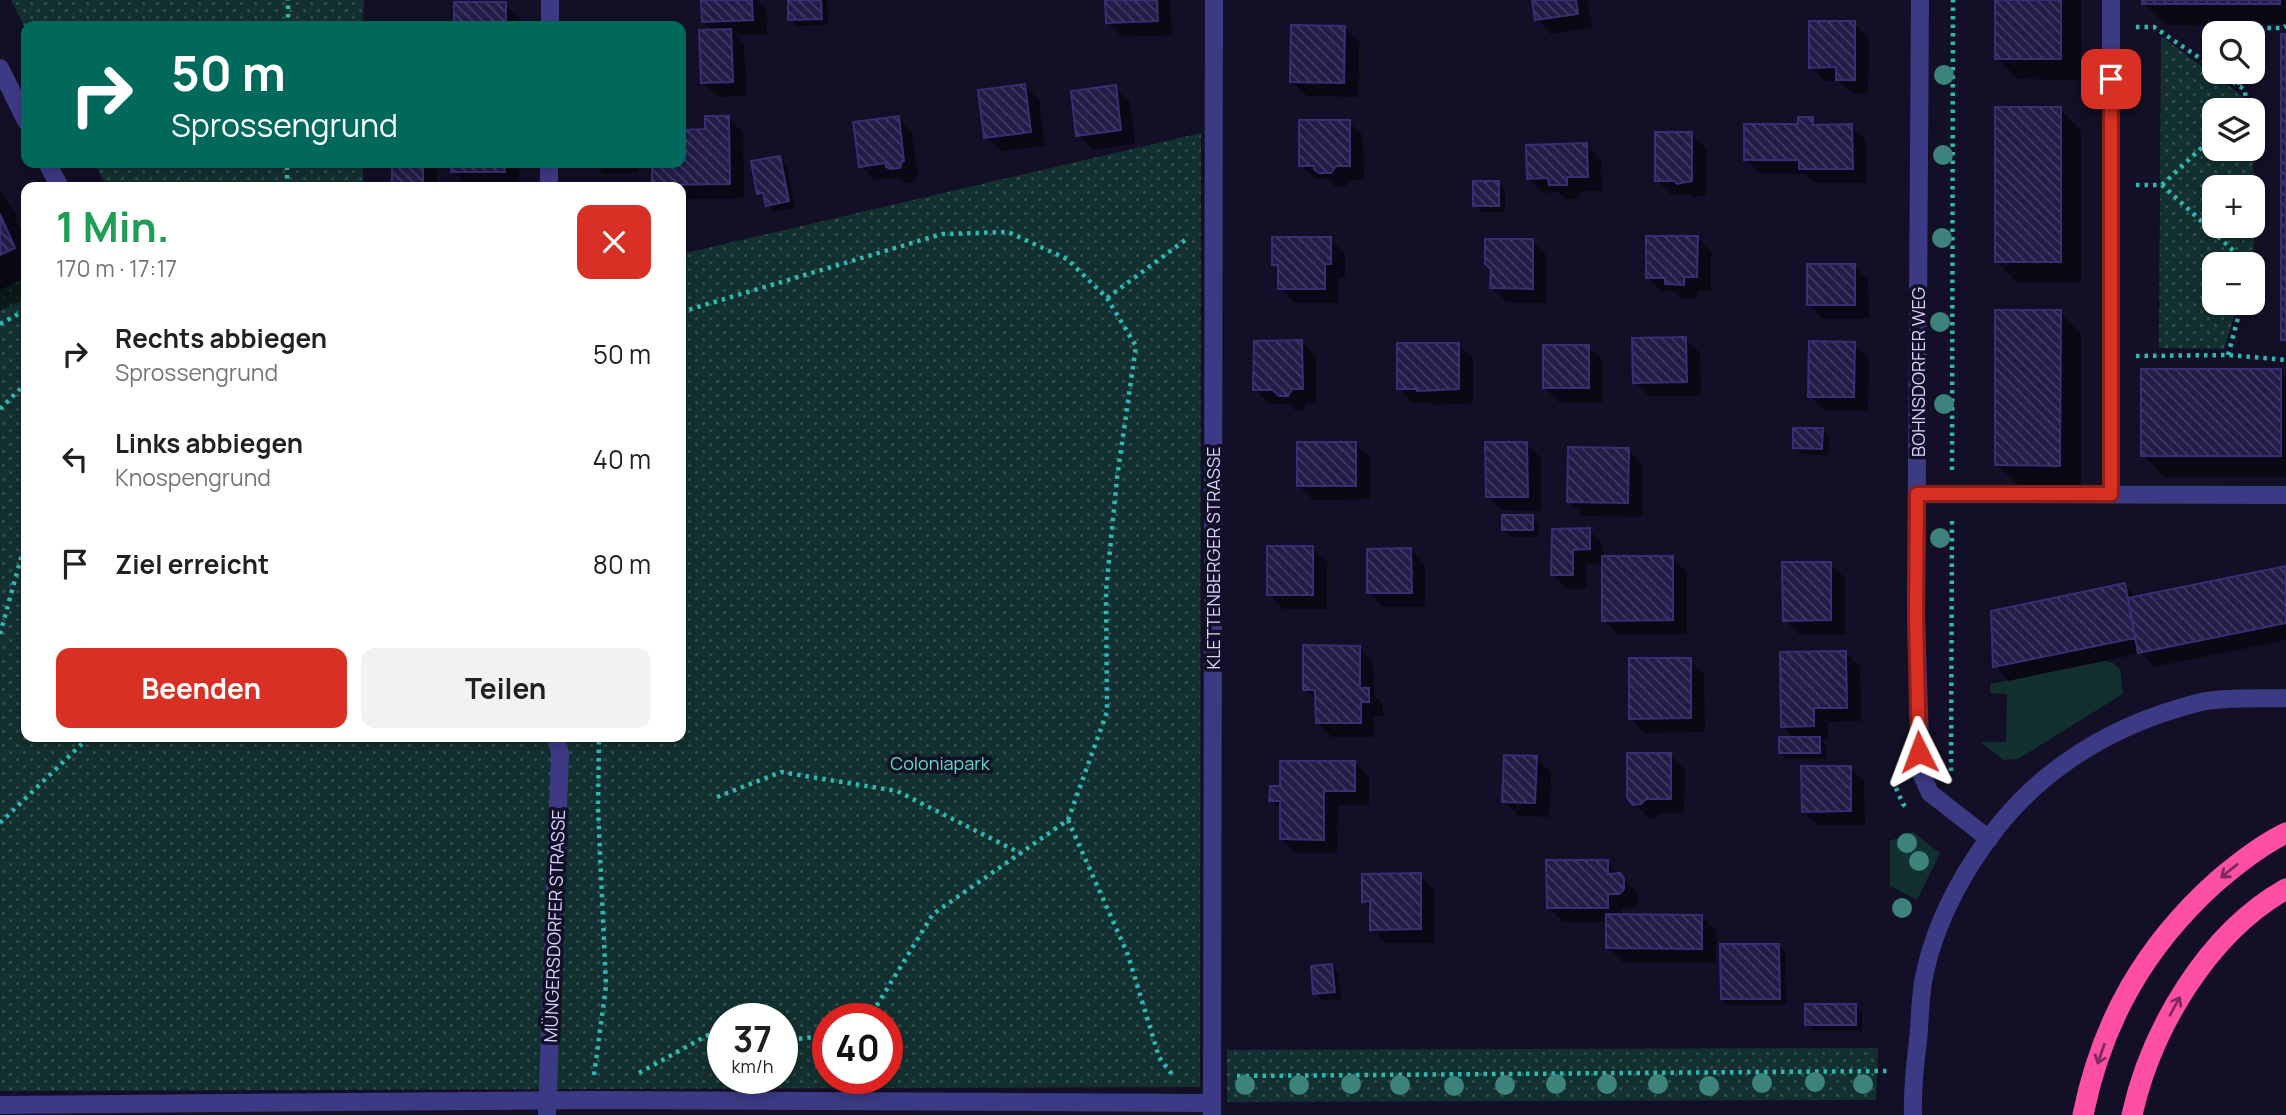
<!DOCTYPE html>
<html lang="de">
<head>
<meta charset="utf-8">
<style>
  :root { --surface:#fff; --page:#f2f2f2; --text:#202124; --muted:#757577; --accent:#d93025 }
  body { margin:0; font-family:Manrope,sans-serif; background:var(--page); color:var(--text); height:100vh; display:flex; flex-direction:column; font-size:26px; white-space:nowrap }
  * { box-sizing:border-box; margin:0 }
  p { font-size:23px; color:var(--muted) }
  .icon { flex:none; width:38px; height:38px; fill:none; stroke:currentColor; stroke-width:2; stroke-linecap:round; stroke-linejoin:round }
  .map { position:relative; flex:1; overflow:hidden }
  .panel { position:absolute; left:21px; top:182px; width:665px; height:560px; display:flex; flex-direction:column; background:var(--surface); border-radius:14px; box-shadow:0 4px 10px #0003 }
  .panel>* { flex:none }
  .guide { position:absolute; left:21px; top:21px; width:665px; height:147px; border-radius:14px; box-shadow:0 4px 10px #0003; background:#00695c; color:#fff; overflow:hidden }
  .buttons { position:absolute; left:2202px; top:21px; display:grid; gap:14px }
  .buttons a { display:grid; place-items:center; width:63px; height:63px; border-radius:14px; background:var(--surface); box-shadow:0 4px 10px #0003; font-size:35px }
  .speed { position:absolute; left:707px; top:1003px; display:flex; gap:14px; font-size:35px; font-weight:700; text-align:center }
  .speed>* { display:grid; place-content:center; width:91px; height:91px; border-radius:50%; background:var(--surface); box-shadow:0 4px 10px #0003; line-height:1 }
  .speed small { font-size:18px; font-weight:400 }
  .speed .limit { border:10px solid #d22; background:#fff; color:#111 }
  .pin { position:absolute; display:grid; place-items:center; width:60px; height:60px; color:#fff; margin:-30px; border-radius:14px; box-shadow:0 4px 10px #0006 }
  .me { position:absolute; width:77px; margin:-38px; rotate:357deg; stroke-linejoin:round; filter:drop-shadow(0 0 5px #0008) }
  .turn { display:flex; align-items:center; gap:24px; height:147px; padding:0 35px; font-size:32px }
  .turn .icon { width:91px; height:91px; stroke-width:2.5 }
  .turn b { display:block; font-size:49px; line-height:60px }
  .round { display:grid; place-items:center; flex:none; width:74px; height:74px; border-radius:14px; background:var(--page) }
  .summary { display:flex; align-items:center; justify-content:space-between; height:119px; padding:0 35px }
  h1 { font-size:42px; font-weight:700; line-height:52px; color:#1e9e55 }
  .action { display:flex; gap:14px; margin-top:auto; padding:14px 35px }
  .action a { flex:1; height:80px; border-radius:14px; background:var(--accent); color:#fff; font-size:28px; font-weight:700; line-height:80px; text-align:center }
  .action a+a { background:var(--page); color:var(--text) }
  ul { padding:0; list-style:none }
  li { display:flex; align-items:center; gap:21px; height:105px; padding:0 35px }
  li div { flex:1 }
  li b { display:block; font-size:26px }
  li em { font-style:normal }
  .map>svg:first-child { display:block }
  .grass { fill:#12302f }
  .park { fill:url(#park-dots); fill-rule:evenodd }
  .shadow { fill:#0007 }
  .building { fill:url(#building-back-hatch); stroke:#3b2d73; stroke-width:2 }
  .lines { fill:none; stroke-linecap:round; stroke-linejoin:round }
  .path { stroke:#2fb8b0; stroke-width:4.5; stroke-dasharray:3.5 5; stroke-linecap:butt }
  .minor { stroke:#3d3a85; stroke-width:18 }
  .highway { stroke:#ff4fa3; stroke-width:21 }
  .tree { fill:#3d827b }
  .oneway { stroke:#7d2c5e }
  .route-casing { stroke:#8d1f18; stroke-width:18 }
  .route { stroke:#d93025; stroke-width:12 }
  .labels { text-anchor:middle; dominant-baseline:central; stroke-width:7; stroke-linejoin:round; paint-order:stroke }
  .street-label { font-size:18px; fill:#d9d4ff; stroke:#130f26 }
  .park-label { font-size:18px; fill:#5fe0c0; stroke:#130f26 }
</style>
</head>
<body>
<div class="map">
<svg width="2286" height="1115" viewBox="0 0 2286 1115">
  <defs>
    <pattern id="park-dots" width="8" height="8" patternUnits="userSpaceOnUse" patternTransform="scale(1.75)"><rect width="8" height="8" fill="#12302f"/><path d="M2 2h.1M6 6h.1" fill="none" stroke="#344d4e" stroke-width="1.8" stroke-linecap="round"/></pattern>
    <pattern id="building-back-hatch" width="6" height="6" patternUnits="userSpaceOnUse" patternTransform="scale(1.75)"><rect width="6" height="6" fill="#241b47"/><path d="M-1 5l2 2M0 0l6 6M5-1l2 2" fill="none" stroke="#433b63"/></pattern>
  </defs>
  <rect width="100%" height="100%" fill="#130f26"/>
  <path class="grass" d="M2105 661 2113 663 2120 669 2123 694 2018 759 2004 760 1980 742H2006L2007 694 1990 693V684Z
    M1913 832 1940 853 1917 900 1890 886V841Z"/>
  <path class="park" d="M11 0H364L363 26H26V30Z
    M2161 36 2253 104 2254 248 2250 264H2214V303H2238L2224 349 2159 348ZM2214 110H2252V149H2214ZM2214 187H2252V226H2214Z
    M1201 133 1200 1087 0 1091V290L26 277V737H681V254ZM723 1018H782V1078H723ZM828 1018H887V1078H828Z
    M94 163H363V187H107Z
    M1878 1048 1876 1100 1227 1102V1050Z"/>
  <path class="shadow" d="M703 0H757L766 9 767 34 735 35 744 45 747 96 717 97 702 82 713 31 703 21Z
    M789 0H827L828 25 797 26 790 19Z
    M1107 0H1170L1172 35 1122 37 1108 23Z
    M1534 0H1587L1592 28 1551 34 1537 19Z
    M1997 0H2081V80L2018 79 1997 58Z
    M2143 0H2286V24L2165 25 2143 3Z
    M456 4H505L520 19V26H456Z
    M1854 23 1869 38 1868 93 1852 94 1840 81H1825L1811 67Z
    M1345 28 1359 43 1358 97 1307 96 1292 82Z
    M1025 86 1039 100 1045 146 1001 151 986 137Z
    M1115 87 1130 102 1135 144 1092 150 1078 135Z
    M2060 109 2081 130V283H2018L1996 261Z
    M728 118 743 133 744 198 681 199V187H657L654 185 653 163H681V131H707Z
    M898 118 912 132 918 175 914 182 906 183 899 177 875 180 861 166Z
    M1812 119 1819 126H1852L1866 141V183H1815L1805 174H1760L1746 159Z
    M1349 122 1363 136 1364 179 1350 180 1345 187H1335L1327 179H1316L1301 165Z
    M1691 134 1706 148V195L1694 197 1691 195H1671L1657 180Z
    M1587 145 1601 160 1602 191H1580V198L1565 199 1558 192 1543 193 1529 178Z
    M780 158 787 165 795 208 774 212 759 193Z
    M394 163H437V187H395Z
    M453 163H519V186H467L453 171Z
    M597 163H637V173L603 174 597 167Z
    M1498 183 1505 189V212H1482L1475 205Z
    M0 190 9 202 17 217 15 218 18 226 26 237V298L0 311Z
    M1697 237 1711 252V291H1697V298H1681L1674 291H1662L1647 277Z
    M1330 238 1345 253V278H1338V303H1295L1280 288V270L1274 264Z
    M1532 240 1546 255 1547 303 1507 302 1492 288Z
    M1854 265 1868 280 1869 318 1823 319 1808 304Z
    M2060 312 2081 333V486H2019L1997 465Z
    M1685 339 1700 353 1701 396H1649L1634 382Z
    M1302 342 1316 356V403H1306L1303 410H1295L1289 404H1269L1255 390Z
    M1854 344 1869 358 1868 411 1824 410 1810 396Z
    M1459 345 1473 359V403L1433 405 1431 403H1413L1399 388Z
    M1588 347 1603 361V402H1559L1544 387Z
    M2280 371 2286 377V477H2164L2143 455Z
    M1822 430 1829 437 1828 455 1801 454 1794 447Z
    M1355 444 1370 458V499L1313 500 1298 485Z
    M1526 444 1541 458V511L1502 510 1487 496Z
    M1628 450 1642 465V517L1583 516 1569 501Z
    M1532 517 1539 524V537H1511L1504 530Z
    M1554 530H1589L1603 545V558H1672L1687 573V634L1619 635 1604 620 1603 563 1586 564V589H1568L1553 575Z
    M1312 548 1327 562V609H1283L1269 594Z
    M1411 550 1425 565V607H1383L1368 592Z
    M1830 564 1845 578V634H1799L1785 620Z
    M2286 568V640L2154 667 2141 653 2009 681 1995 666 2125 585 2137 598Z
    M1359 647 1373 662 1374 695 1383 704V716H1374V737H1332L1318 723 1317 701 1305 689Z
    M1846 653 1860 667 1861 721 1828 722V740H1821L1826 745V759H1787L1780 752 1795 739 1782 726Z
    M1690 660 1704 674 1705 732 1645 733 1631 719Z
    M1670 755 1685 769 1684 813H1661L1656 818H1649L1629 798Z
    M1536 758 1551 773 1549 817 1519 816 1504 801Z
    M1355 763 1369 777V805H1338L1337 853H1296L1282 839V811L1271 800 1282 788Z
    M1850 767 1864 782 1865 825H1818L1803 811Z
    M1607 862 1638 894 1637 904 1634 908 1622 907V916L1702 917 1716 931V963L1622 962 1608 947V922H1563L1549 908Z
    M1420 875 1434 890 1435 943H1386L1372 929V909L1364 901Z
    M1779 945 1785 952 1786 1005H1729L1722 999Z
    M1331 966 1338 973 1341 999 1322 1000 1315 993Z
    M1855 1006 1862 1012V1031H1813L1806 1024Z"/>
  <path class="building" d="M701 0H752L753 20 702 22Z
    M788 0H821L822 19 788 20Z
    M1105 0H1157L1158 21 1106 23Z
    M1532 0H1576L1578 14 1535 20Z
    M1995 0H2061V59H1995Z
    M2142 0H2280V4H2142Z
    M454 2H506V26H454Z
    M1809 21H1855V80H1836V67L1809 68Z
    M1291 25 1345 26 1344 83 1290 82Z
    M731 29 733 82 701 83 699 30Z
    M2281 34H2286V181H2281Z
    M1025 84 1031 132 984 138 978 90Z
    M1116 85 1121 130 1076 136 1071 91Z
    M1995 107H2061V262H1995Z
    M705 116H729L730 184 652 185V163H681V130L705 129Z
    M899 116 904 161H902L900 168 890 169 886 167V163L859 167 853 122Z
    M1798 117H1813V125L1852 124 1853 169H1799V160H1744V124H1798Z
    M1299 120H1350V166H1336L1331 173H1319L1314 169V166H1299Z
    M1655 132H1692V181L1677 184 1675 181H1655Z
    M1587 143 1588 177H1567V185H1549L1548 178 1527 179 1526 145Z
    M780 156 789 201 766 206 763 193 757 194 751 161Z
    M392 163H423V187H392Z
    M451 163H505V172H451Z
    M595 163H631V167H595Z
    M1473 181H1499V206H1473Z
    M2281 181H2286V340H2281Z
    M0 214 15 248 0 255Z
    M1646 236H1698L1697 277H1684V285L1665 284V278H1646Z
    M1272 237H1331V264H1325V289H1278V265H1272Z
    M1485 239H1533V289L1490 288 1491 269 1485 264Z
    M1807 264H1855V305H1807Z
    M1995 310H2061L2060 466 1995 465Z
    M1686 337 1687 382 1633 383 1632 338Z
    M1302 340 1303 389H1292L1288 396H1279L1273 390H1253L1254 341Z
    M1809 341 1855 342 1854 397H1808Z
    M1397 343H1459V389L1417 391V389H1397Z
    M1543 345H1589V388H1543Z
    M2141 369H2281V456H2141Z
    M1793 428H1823L1822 449 1793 448Z
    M1297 442H1356V486H1297Z
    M1485 442H1527L1528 497H1486Z
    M1568 447 1629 448 1628 503 1567 502Z
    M1502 515H1533V530H1502Z
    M1590 528V549L1573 550V575H1551L1552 529Z
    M1267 546H1313V595H1267Z
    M1411 548 1412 593H1367V549Z
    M1602 556H1673V620L1602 621Z
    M1782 562H1831V620L1783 621Z
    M2286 566V623L2138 653 2128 598Z
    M2125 583 2135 638 1993 667 1991 611Z
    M1303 645 1360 646V688H1369V702H1361V723H1316L1315 690H1303Z
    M1846 651 1847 708H1814V726L1781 727 1780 652Z
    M1629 658H1691V718L1629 719Z
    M1779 737H1820V753H1779Z
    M1627 753H1671V799H1646L1641 804 1633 805 1627 798Z
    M1504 755 1537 756 1535 803 1502 802Z
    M1280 761H1355V791H1324V840L1280 839V801H1269L1270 786H1280Z
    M1801 766H1851V811L1802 812Z
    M1546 860H1608V874L1620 873 1624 878V889L1619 894H1608V908H1547Z
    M1421 873V929L1370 930V901L1362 902V874Z
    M1606 914 1702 915V949L1606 948Z
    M1720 944H1779L1780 999H1721Z
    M1332 964 1335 992 1313 994 1311 966Z
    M1805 1004H1856V1025H1805Z"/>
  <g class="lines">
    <path class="path" d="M288 26V0
      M2136 27H2154L2214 68
      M2246 33 2247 28H2282L2286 26
      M2219 72 2245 90 2246 106 2242 110
      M2239 85 2241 72
      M2136 185H2162L2248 264
      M2162 185 2214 136
      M287 187V163
      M1107 298 1188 238
      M681 312 942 234 1008 232 1067 259 1107 298 1136 346 1117 478 1106 591 1107 712 1068 820 933 914 871 1015 863 1018
      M0 324 26 310
      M2228 355 2242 303
      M2136 356 2228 355 2286 360
      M0 409 26 383
      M1952 470 1953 0
      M0 634 26 540
      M1951 771 1952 518
      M1896 788 1903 804 1907 808
      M717 797 781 772 897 791 1022 854
      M1068 820 1128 955 1159 1057 1174 1077
      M0 823 89 737
      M782 1039 789 1040 828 1035
      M639 1073 706 1036 723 1031
      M594 1075 606 986 598 808 599 737
      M1237 1076 1890 1071"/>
    <path class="minor" d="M1920 0 1916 617 1921 773 1930 793 1989 839
      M550 26V0
      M0 68 26 121
      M47 163 60 187
      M549 187V163
      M1917 494 2286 495
      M2111 494V0
      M0 1105 591 1100 1211 1103
      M547 1115 560 753 556 737
      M1212 1115 1214 0
      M1913 1115C1912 1090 1915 1065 1918 1040 1920 1021 1920 1001 1923 982 1938 900 1997 810 2065 763 2105 734 2153 714 2201 702 2224 697 2261 699 2286 698"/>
    <path class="highway" d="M2083 1115C2102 1021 2145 946 2216 882 2237 864 2261 845 2286 833
      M2132 1115C2151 1029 2208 933 2286 889"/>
  </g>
  <g class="tree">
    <circle cx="1944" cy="75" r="10"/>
    <circle cx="1943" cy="155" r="10"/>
    <circle cx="1942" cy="238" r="10"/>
    <circle cx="1940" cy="322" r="10"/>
    <circle cx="1944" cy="404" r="10"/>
    <circle cx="1940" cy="538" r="10"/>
    <circle cx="1907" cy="843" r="10"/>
    <circle cx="1919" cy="861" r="10"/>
    <circle cx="1902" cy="908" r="10"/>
    <circle cx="1815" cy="1082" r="10"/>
    <circle cx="1762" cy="1083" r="10"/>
    <circle cx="1351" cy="1084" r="10"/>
    <circle cx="1556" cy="1084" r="10"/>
    <circle cx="1607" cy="1084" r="10"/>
    <circle cx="1658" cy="1084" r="10"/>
    <circle cx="1863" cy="1084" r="10"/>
    <circle cx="1245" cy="1085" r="10"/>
    <circle cx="1299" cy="1085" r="10"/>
    <circle cx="1400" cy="1085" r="10"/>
    <circle cx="1505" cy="1085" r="10"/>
    <circle cx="1454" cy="1086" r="10"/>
    <circle cx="1709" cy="1086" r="10"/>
  </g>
  <defs><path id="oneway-shaft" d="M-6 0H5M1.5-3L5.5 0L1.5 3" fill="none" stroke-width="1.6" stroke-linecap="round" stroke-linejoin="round" transform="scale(1.75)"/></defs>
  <g class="oneway">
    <use href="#oneway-shaft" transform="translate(2229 871) rotate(141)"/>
    <use href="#oneway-shaft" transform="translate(2175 1006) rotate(-61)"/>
    <use href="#oneway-shaft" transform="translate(2101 1054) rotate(109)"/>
  </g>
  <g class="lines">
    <g class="route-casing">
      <path id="route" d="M1919 752 1916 617 1917 494H2111V79"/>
    </g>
    <use href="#route" class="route"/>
  </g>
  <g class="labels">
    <g class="street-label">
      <text transform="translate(1918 372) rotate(-90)">BOHNSDORFER WEG</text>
      <text transform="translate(1213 558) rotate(-90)">KLETTENBERGER STRASSE</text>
      <text transform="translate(554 926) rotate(-88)">MÜNGERSDORFER STRASSE</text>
    </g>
    <g class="park-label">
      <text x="940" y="763">Coloniapark</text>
    </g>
  </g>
</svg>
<div class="buttons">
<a><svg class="icon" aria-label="search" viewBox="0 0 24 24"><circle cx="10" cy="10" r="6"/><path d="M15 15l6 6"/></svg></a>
<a><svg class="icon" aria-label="layers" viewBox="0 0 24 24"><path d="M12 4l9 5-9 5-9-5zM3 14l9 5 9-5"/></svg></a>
<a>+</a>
<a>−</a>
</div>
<div class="speed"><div>37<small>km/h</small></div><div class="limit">40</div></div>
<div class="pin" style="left:2111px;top:79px;background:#d93025"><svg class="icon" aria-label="arrive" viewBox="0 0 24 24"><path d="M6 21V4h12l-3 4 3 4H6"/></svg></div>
<svg class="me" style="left:1919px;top:752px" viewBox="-20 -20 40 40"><path d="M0-17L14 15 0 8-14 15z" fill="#d93025" stroke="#fff" stroke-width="4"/></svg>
<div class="guide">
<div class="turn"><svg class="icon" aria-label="right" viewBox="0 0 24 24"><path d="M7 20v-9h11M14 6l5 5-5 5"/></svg><div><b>50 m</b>Sprossengrund</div></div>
</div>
<section class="panel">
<div class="summary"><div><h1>1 Min.</h1><p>170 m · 17:17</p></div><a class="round" style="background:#d93025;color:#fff"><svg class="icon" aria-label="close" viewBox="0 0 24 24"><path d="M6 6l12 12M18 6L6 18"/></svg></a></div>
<ul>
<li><svg class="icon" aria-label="right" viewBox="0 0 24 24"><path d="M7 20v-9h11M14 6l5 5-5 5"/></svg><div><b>Rechts abbiegen</b><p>Sprossengrund</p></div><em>50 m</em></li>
<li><svg class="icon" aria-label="left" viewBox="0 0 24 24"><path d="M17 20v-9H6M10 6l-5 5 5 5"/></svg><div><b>Links abbiegen</b><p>Knospengrund</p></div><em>40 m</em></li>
<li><svg class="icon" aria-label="arrive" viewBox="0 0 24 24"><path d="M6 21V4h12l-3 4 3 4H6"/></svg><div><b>Ziel erreicht</b></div><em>80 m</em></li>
</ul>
<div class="action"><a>Beenden</a><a>Teilen</a></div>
</section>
</div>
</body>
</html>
